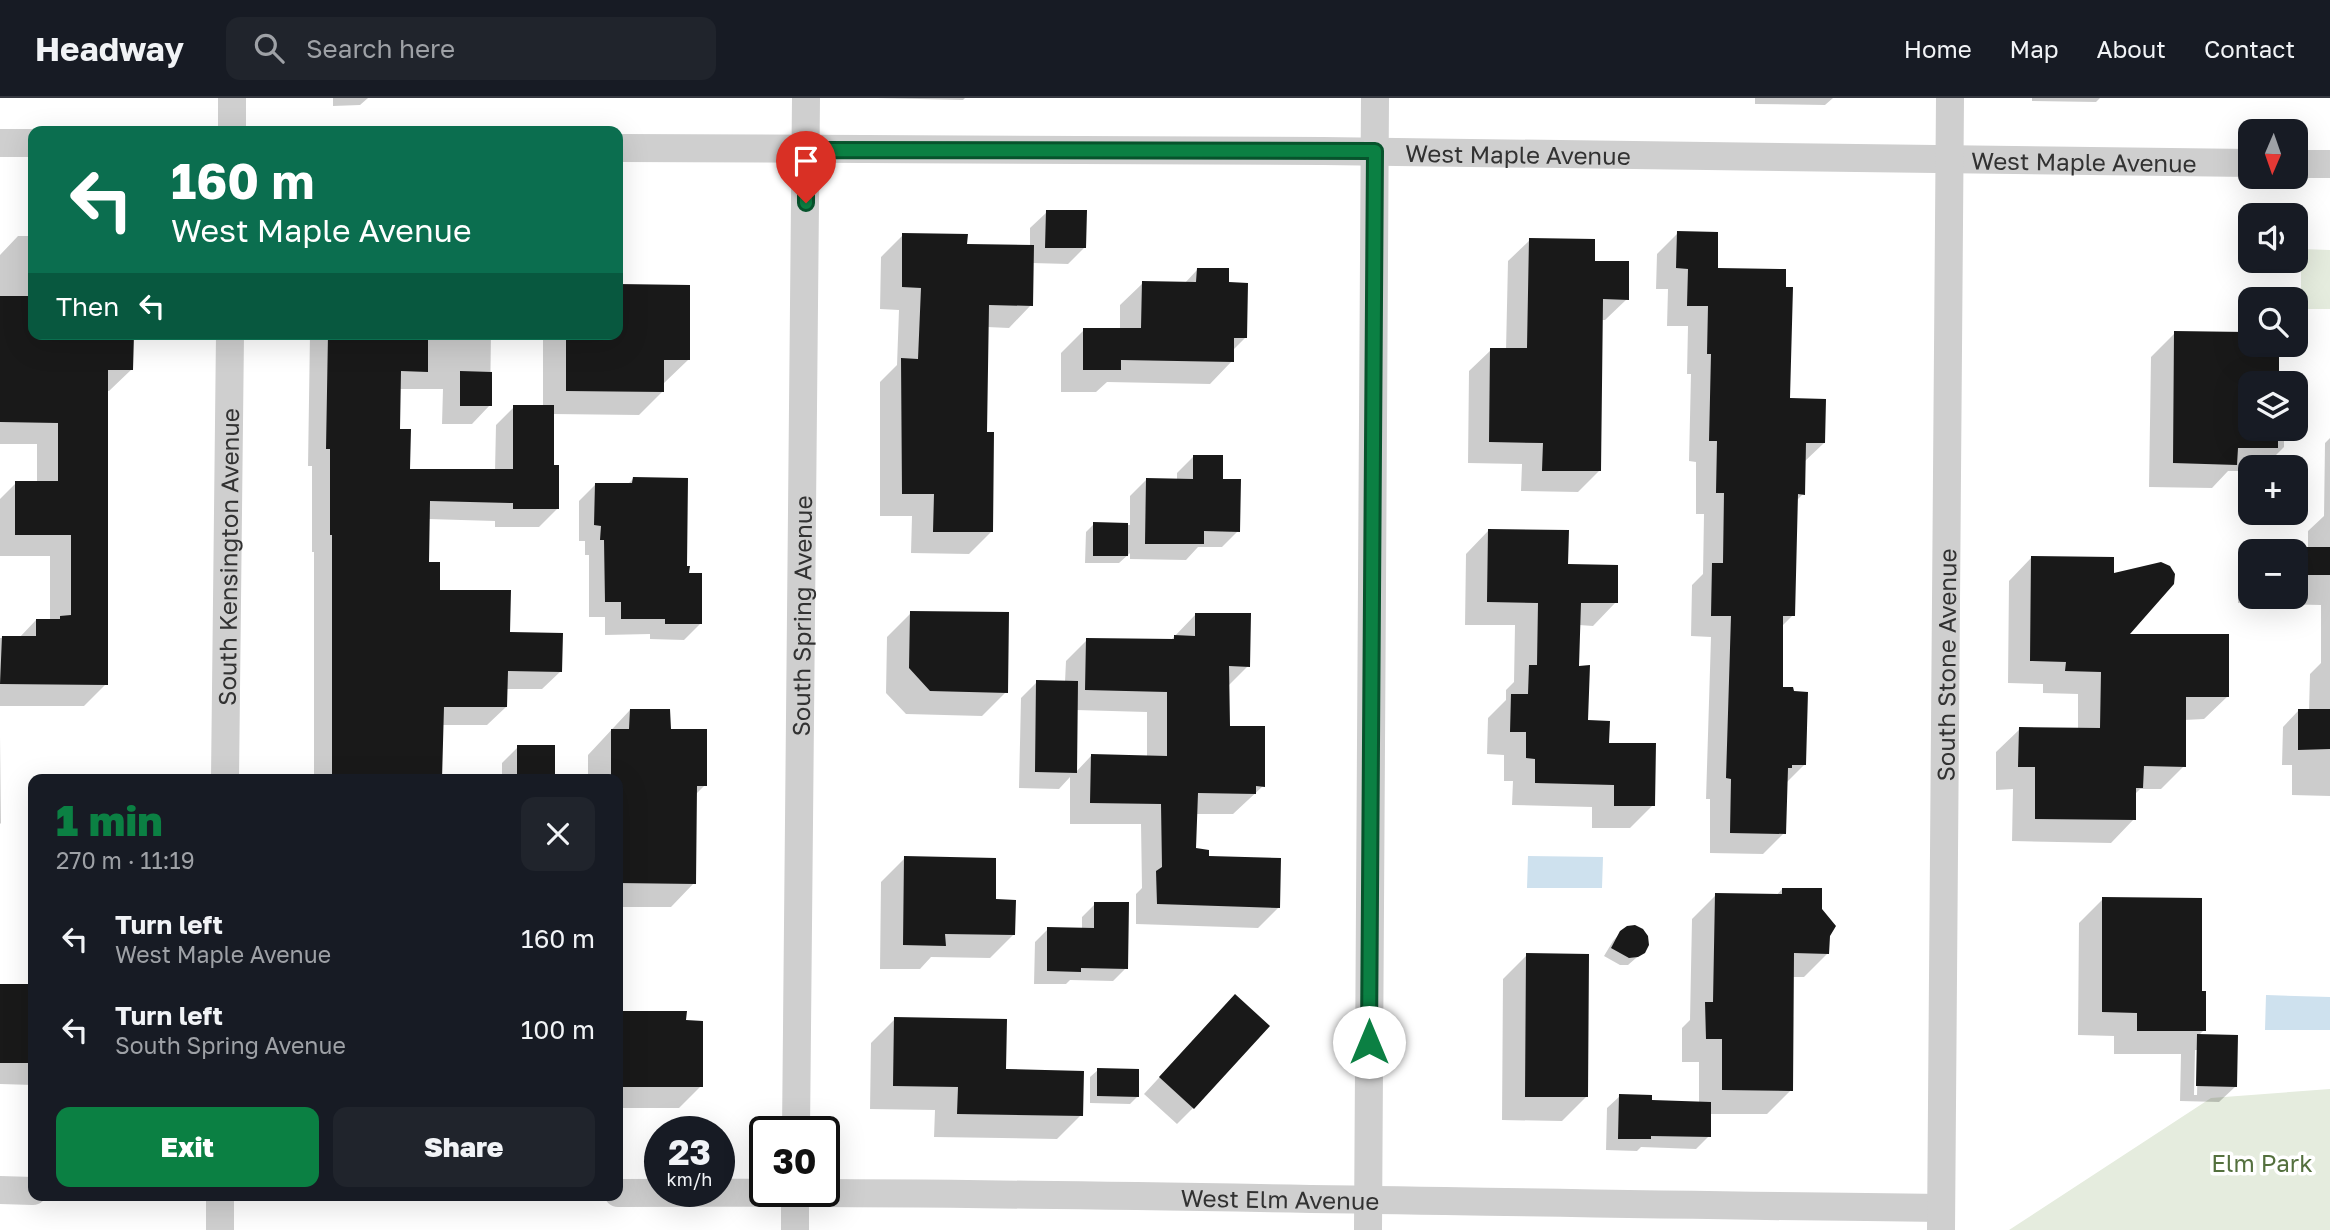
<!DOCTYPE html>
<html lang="en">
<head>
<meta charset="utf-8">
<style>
  :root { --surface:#171b24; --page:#20242c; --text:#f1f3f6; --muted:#9ea1a6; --line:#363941; --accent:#0b8043 }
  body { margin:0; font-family:"Golos Text",sans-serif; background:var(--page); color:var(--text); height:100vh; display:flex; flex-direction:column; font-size:26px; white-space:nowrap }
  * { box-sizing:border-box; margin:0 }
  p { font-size:23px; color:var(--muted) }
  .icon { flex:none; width:38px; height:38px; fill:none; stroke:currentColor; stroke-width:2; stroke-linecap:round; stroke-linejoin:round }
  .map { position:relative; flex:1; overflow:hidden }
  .details { position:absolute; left:28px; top:676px; width:595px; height:427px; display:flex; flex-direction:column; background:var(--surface); border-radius:14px; box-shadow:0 7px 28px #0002 }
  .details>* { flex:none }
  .banner { position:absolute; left:28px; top:28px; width:595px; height:214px; border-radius:14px; box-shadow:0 7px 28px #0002; background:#0b6e4f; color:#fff; overflow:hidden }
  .needle { width:46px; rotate:182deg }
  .fabs { position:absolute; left:2238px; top:21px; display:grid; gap:14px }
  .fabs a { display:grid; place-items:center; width:70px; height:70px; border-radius:14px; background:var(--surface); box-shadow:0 7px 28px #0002; font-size:35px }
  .speed { position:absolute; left:644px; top:1018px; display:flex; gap:14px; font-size:35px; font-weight:700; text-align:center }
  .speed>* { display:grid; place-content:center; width:91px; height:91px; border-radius:50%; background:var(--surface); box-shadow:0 7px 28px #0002; line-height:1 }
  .speed small { font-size:18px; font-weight:400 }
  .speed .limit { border:4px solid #111; border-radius:10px; background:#fff; color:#111 }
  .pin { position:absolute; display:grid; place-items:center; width:60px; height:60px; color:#fff; margin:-72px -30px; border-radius:50% 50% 50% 0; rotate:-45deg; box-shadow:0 0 7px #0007 }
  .pin .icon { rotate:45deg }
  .me { position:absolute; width:77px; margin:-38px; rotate:0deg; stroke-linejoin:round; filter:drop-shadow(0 0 5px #0008) }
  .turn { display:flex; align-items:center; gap:24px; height:147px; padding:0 28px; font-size:32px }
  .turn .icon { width:91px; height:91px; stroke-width:2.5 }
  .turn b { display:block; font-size:49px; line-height:60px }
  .then { display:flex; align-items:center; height:66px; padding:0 28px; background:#0003; gap:14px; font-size:26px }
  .round { display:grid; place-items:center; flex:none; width:74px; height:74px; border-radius:14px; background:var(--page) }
  .overview { display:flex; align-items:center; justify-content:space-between; height:119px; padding:0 28px }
  h1 { font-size:42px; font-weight:800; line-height:52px; color:var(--accent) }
  .action { display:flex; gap:14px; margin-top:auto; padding:14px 28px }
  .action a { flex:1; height:80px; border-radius:14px; background:var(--accent); color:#fff; font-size:28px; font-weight:800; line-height:80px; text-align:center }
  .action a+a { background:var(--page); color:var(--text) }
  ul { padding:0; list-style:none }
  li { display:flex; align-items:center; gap:21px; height:91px; padding:0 28px }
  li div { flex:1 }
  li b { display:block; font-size:26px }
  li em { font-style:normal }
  header { display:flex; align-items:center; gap:42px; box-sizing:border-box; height:98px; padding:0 35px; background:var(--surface); border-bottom:2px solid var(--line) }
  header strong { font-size:33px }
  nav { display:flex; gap:38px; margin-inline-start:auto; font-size:24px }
  .search { width:490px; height:63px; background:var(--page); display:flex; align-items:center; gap:18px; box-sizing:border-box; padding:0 24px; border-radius:14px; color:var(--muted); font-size:26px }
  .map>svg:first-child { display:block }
  .green { fill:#e5ecde }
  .water { fill:#cee1ee }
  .shadow { fill:#0003; fill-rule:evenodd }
  .building { fill:#191919 }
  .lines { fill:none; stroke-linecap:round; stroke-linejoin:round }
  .minor { stroke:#cfcfcf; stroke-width:28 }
  .route-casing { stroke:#07532c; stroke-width:18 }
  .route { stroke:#0b8043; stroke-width:12 }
  .labels { text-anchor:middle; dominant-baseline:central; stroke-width:7; stroke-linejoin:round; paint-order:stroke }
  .street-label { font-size:24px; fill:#323232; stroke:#fff }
  .park-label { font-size:24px; fill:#54703e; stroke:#fff }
</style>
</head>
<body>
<header>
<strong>Headway</strong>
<div class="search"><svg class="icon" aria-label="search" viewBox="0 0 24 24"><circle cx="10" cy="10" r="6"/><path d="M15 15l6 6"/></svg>Search here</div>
<nav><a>Home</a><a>Map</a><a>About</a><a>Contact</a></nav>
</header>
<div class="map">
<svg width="2330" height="1132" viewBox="0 0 2330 1132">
  <rect width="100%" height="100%" fill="#fff"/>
  <path class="green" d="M2301 151 2330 152V211H2301Z
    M2330 991V1132H2009L2211 1000Z"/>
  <path class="water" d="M1528 758 1603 759 1602 790H1527Z
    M2266 897 2330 899V932H2265Z"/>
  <path class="shadow" d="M333 0H368L360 7 333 8Z
    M876 0H965L963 2Z
    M1755 0H1833L1825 7 1755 6Z
    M2032 0H2100L2096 4 2032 3Z
    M1047 114 1084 150 1068 166 1032 165 1031 207 1009 230 987 229 985 336 991 434 969 456 911 455 912 418H880V284L897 267 899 212 880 211 881 159 903 137 965 148 1030 149V130Z
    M1678 135 1716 171 1788 302 1824 345 1804 364 1803 396 1796 403 1793 517 1781 529V591L1805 666 1786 685 1784 735 1763 756 1710 755V701H1706L1711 539 1691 538 1692 487 1703 476 1704 416H1696V364L1689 363 1691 276H1687L1688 228H1667L1668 191H1656L1657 156Z
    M18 138H33V236L132 271 109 293H106V586L84 608H0V540H19L36 522H50V458H0V401L16 385H37V346H0V157Z
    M1530 142 1593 164 1627 201 1605 222H1601L1600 372 1578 394 1521 393 1522 366 1468 365 1469 273 1491 252H1506L1508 163Z
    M1197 172 1228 186 1245 240 1233 252 1232 263 1210 286 1107 284 1096 294H1061V255L1084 232H1120V207L1143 185 1184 186Z
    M618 188 689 189 688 262 663 286V293L639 317 552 316V369L557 411 539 429H495V423L428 421V466L438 493 508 536 561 573 542 591H506V609L487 627H442V681H314V454H312V368H308L310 236H491L490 307 472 326H442L443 291H399V333L408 373H495L496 327 514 309H543V236H618Z
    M2175 235 2244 259H2277V285H2250V331H2284V349L2264 369H2250V373H2228L2212 390 2149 389 2151 259Z
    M2330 340V698L2292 697V667H2282L2283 629 2299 612 2309 613 2310 576 2321 565V507L2238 505V466L2250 454V499H2296V453H2251L2255 450 2308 451V433L2324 418 2325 345Z
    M1194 358 1221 383 1238 433 1222 449H1198L1186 462 1130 461V455L1119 465H1085L1086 434 1094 426 1130 427V398L1146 382H1177V375Z
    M633 381 688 476 700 526 684 542 650 541V536L605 537V519H589V457H585V443H579V403L596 386 627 387Z
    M1489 432 1567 468 1616 504 1593 528 1579 527 1577 569 1587 624 1607 647 1653 707 1630 730H1592V709L1512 707 1513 683H1504V657L1487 656 1488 620 1506 602V592L1514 584 1515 527H1465L1466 456Z
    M2032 459 2112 477 2126 538 2228 598 2204 621 2184 622V668L2161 691H2140L2134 697V721L2111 745 2012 743 2013 691 1996 692V654L2020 631H2078V596L2043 595V586L2008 585 2009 483Z
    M911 515 1006 594 982 618 906 616 886 595 887 539Z
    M1196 516 1248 568 1228 588V630L1263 688 1233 716H1195L1194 752 1279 809 1258 830 1136 826V796L1142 790 1141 726H1070V679L1059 691 1019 690 1021 600 1037 584H1065L1066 563 1087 542H1171ZM1076 612 1147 614V659L1091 658 1075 675Z
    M630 612 669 633 705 687 695 697 694 785 671 809H618V681H588V657Z
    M0 638 1 725 0 726Z
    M518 649 553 681H502V665Z
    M905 760 994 803 1014 836 990 860 931 859 920 871H880L881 784Z
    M1782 791 1820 812 1828 838V855L1804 879H1792L1791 992 1767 1016H1709V1038L1696 1051 1641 1049 1637 1053 1606 1052 1607 1010 1620 998 1650 1004 1699 1005V964H1682V930L1690 922 1692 821 1716 797 1776 798Z
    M2103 801 2204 932 2198 938 2236 988 2219 1004 2180 1003 2181 956H2114V938L2078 937 2079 825ZM2195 952H2198L2197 997H2194Z
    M1095 806 1126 870 1113 883 1070 882 1066 886H1034L1035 844 1048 831 1082 832V819Z
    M1621 834 1643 854 1628 867H1620L1604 858 1613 843Z
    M1527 857 1586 999 1562 1023 1502 1022 1503 881Z
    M0 888H33V987L0 986Z
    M618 899H622L621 915 685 924 701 988 679 1010H618Z
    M1219 915 1193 1010 1177 1026 1144 996Z
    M895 921 1004 973 1081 1017 1057 1041 934 1039 935 1012 870 1011 871 945Z
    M1098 972 1138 998 1130 1006 1090 1005V979Z"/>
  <path class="building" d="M1046 112H1087L1086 150H1045Z
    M1677 133 1718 134V170L1786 171V189H1793L1790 300 1826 301 1825 345H1806L1805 397 1798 396 1795 518H1783V589H1793L1794 593 1808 594 1806 667H1792V670H1788L1786 736 1730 735 1731 681 1726 680 1731 518H1711L1712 465H1723L1724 395H1716L1717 343H1709L1711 256H1707L1708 208H1687L1688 171 1676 170Z
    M902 135 968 136 967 146 1034 147 1033 208 989 207 987 334H994L993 434H933L934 396H902L901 260 918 261 921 190 902 189Z
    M1529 140 1595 141V163H1629V202L1603 201 1601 373H1542L1543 345 1489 344 1490 250H1527Z
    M1197 170H1229V184L1248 185 1247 240H1234V264L1121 262V272H1083V230H1141L1142 183 1196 184Z
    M618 186 690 187V262H664V294L566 293V236H618Z
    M0 198H33V236H134L133 272H108V587L0 586 2 538H36V521H60V518L71 517V437H15V383H58V325L0 324Z
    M2174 233 2246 234V257L2279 258V285H2250V331H2278V350H2238L2237 367 2173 365Z
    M328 236H428V274L401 273 400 331H411L410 371H513V307H554V367H559V411H513V405L430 403 429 464H440V492H511L510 534 563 535 562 574 508 573 507 609H444L442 681H332V437H330V351H326Z
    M460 273 492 274V308H460Z
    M1193 357H1223V381H1241L1240 434 1204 433V446H1145L1146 380 1193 381Z
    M633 379 688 380 687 468H690L689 475H702V526H665V521H621V504H605L604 442H600L601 428 594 427 595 385H632Z
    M1093 424 1128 425V458H1093Z
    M1488 431 1569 432 1568 466 1618 467V505H1581L1579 568 1590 567 1588 622 1610 623 1609 645H1656L1655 708H1614V687L1535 685V661L1526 660V634H1510L1511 596H1528L1529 567H1537L1538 505 1487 504Z
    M2296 449H2330V477H2296Z
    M2031 458 2114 459V475L2161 464 2170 468 2175 476 2174 486 2130 536H2229V599H2186V669L2144 668 2143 690H2136V722L2035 721V669H2018L2019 629 2100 630 2101 574 2065 573 2066 564 2030 563Z
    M910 513 1009 514 1008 595 930 593 909 570Z
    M1195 515H1251L1250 569 1229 568 1230 628H1265V689L1256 688V696L1198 695 1196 750 1209 752V758L1281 760 1280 810 1157 806 1156 773 1162 769 1161 706 1090 705 1091 656 1167 658V594L1085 592 1086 540 1174 541V537L1195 538Z
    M1036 582 1078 583 1077 675 1035 674Z
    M630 611H670L671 631H707V688H697L696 786 618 785V681H611V631H629Z
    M2298 611H2330V651L2298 652Z
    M517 647H555V681H517Z
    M904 758 996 760V801L1016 802 1015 837 945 836 946 848 903 847Z
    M1782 790H1822V811L1836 828 1830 838 1829 856 1794 855 1793 993 1722 992V941H1706L1705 904H1713L1715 795 1782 796Z
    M2102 799 2202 800V893H2206V933H2137V915L2102 914Z
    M1094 804H1129L1128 871 1081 870V874L1047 873V829L1094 830Z
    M1635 827 1643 831 1648 838 1649 847 1645 855 1638 859 1629 860 1611 850 1620 833 1627 828Z
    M1526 855 1589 856 1588 999H1525Z
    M0 886H33V965H0Z
    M1235 896 1270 928 1194 1011 1159 979Z
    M618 913H687L686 922 703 923V989H621V966H618Z
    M894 919 1007 921 1006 971 1084 973 1083 1018 957 1016 958 989 893 988Z
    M2197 936 2238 937 2237 989 2196 988Z
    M1097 970 1139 971V999L1097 998Z
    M1619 996 1652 997V1002L1711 1004V1039L1651 1038V1041H1618Z"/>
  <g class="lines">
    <g class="minor">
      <path d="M232 0V33"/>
      <path d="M0 45H33"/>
      <path id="s1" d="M618 50 1323 53 2250 65"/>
      <path d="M2296 66H2330"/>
      <path id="s2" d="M225 681 230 236"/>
      <path id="s3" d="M796 1034 806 0"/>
      <path d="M0 1092 33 1093"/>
      <path id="s4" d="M618 1095C1059 1093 1500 1106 1941 1110"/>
      <path d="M220 1097V1132"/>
      <path d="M795 1132V1094"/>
      <path d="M1368 1132 1375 0"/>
      <path id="s5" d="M1941 1132 1950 0"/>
    </g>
  </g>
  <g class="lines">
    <g class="route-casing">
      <path id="route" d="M806 105V52L1375 53 1369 944"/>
    </g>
    <use href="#route" class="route"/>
  </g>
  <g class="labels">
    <g class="street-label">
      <text stroke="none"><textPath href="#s1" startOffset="900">West Maple Avenue</textPath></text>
      <text stroke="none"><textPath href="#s1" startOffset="1466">West Maple Avenue</textPath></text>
      <text stroke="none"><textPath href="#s2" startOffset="222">South Kensington Avenue</textPath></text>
      <text stroke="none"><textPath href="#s3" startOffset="516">South Spring Avenue</textPath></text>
      <text stroke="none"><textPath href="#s5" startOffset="565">South Stone Avenue</textPath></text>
      <text stroke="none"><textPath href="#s4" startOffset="662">West Elm Avenue</textPath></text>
    </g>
    <g class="park-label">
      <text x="2262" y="1064">Elm Park</text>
    </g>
  </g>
</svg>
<div class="fabs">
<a><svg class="needle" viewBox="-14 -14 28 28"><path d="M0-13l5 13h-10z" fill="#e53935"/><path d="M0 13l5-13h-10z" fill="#9ea1a6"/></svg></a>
<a><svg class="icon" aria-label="sound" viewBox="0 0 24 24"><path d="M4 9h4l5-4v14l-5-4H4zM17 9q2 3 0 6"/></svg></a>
<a><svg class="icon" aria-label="search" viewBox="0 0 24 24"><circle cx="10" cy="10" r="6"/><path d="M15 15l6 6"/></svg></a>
<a><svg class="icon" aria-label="layers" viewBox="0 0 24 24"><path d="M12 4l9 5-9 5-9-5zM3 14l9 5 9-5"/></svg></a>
<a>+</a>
<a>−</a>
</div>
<div class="speed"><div>23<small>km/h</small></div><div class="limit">30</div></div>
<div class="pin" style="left:806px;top:105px;background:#d93025"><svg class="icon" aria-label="arrive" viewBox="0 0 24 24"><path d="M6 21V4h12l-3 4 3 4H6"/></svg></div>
<svg class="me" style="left:1369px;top:944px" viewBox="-20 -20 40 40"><circle r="19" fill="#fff"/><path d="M0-13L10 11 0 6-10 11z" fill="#0b8043"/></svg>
<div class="banner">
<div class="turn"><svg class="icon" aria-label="left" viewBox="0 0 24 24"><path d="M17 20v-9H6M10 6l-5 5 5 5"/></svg><div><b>160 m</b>West Maple Avenue</div></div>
<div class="then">Then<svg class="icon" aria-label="left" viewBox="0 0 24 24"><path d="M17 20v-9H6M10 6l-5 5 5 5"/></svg></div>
</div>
<section class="details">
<div class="overview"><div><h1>1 min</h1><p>270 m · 11:19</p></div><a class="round"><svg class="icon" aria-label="close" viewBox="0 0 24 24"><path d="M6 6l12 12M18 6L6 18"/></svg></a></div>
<ul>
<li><svg class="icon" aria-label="left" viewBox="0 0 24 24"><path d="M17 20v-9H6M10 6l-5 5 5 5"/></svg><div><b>Turn left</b><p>West Maple Avenue</p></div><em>160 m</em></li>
<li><svg class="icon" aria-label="left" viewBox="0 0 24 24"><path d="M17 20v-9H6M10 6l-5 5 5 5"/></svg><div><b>Turn left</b><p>South Spring Avenue</p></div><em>100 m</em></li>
</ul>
<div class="action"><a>Exit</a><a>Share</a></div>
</section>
</div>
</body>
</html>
